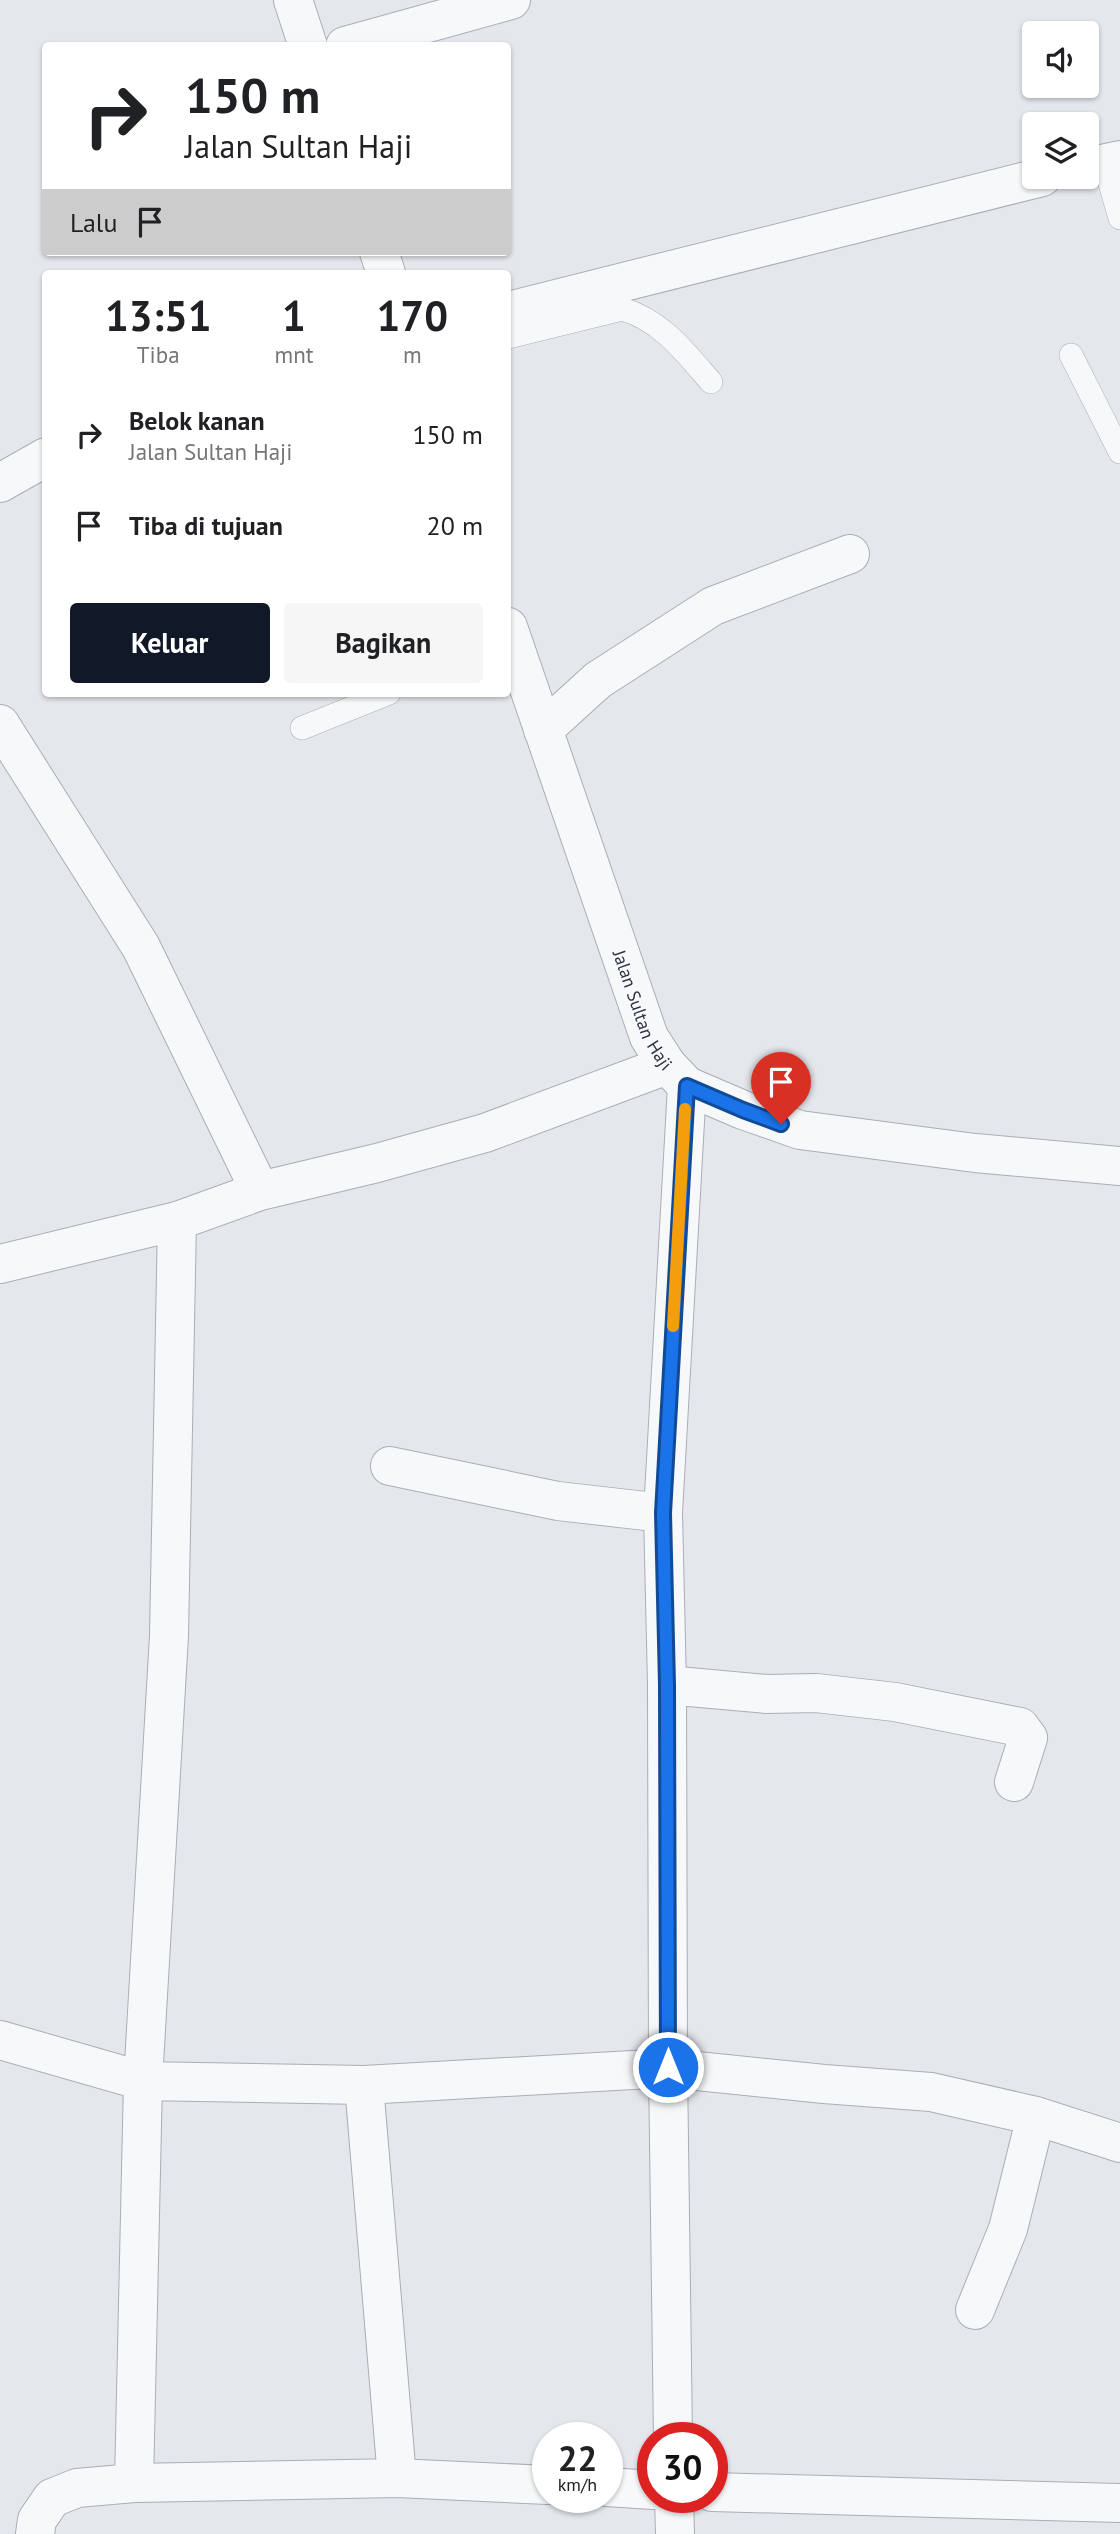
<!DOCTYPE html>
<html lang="id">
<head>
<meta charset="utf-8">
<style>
  :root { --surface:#fff; --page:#f6f6f6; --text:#202124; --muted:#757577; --accent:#111827 }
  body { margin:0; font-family:"PT Sans",sans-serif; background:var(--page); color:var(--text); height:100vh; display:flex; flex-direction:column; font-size:26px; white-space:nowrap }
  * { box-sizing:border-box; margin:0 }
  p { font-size:23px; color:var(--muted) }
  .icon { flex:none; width:38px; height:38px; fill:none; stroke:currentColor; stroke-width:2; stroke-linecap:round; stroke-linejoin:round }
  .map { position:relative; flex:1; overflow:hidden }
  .drawer { position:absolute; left:42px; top:270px; width:469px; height:427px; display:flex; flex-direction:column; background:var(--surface); border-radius:7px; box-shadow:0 2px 5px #0004 }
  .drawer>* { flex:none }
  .guide { position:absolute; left:42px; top:42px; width:469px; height:214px; border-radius:7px; box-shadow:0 2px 5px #0004; background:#fff; color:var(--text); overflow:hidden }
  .controls { position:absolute; left:1022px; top:21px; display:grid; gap:14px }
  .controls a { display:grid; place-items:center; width:77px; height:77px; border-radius:7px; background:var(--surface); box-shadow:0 2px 5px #0004; font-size:35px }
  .speed { position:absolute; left:532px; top:2422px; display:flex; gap:14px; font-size:35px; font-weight:700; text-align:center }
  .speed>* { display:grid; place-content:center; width:91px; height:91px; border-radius:50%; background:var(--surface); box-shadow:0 2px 5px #0004; line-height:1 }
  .speed small { font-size:18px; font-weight:400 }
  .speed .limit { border:10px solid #d22; background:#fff; color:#111 }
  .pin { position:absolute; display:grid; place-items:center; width:60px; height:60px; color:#fff; margin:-72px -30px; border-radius:50% 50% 50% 0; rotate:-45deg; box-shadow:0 0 7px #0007 }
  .pin .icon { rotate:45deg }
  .me { position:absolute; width:77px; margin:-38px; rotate:0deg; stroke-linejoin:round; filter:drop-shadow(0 0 5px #0008) }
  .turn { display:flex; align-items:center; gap:24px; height:147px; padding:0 28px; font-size:32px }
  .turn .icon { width:91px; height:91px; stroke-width:2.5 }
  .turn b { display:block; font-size:49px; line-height:60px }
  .then { display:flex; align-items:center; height:66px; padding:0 28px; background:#0003; gap:14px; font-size:26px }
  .eta { display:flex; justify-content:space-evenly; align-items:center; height:119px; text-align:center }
  .eta b { font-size:42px; font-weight:700; line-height:49px }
  .button { display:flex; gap:14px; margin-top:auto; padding:14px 28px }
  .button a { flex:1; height:80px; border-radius:7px; background:var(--accent); color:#fff; font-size:28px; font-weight:700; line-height:80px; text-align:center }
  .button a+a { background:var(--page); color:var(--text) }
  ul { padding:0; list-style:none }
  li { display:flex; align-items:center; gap:21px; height:91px; padding:0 28px }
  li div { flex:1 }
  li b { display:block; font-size:26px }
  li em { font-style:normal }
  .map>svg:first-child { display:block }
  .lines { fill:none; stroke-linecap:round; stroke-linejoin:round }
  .service-casing { stroke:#a9aeb7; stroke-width:24 }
  .minor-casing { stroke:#a9aeb7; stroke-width:40 }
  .tertiary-casing { stroke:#a9aeb7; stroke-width:40 }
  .service { stroke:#f7f8fa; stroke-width:23 }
  .minor { stroke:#f7f8fa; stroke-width:38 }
  .tertiary { stroke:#f7f8fa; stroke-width:38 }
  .route-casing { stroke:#114b97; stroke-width:18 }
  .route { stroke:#1a73e8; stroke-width:12 }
  .slow { stroke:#f59e0b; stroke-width:12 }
  .labels { text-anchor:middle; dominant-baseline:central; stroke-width:5; stroke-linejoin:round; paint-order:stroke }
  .street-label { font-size:18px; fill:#2b3445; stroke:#f4f6f9 }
</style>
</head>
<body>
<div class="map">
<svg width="1120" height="2534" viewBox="0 0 1120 2534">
  <rect width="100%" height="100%" fill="#e4e7ec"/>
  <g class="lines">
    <g class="service-casing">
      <path id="service" d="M1104 163 1120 218
        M508 337 622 309C661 320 685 352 711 382
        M1071 355 1120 452
        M302 728 389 693"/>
    </g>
    <g class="minor-casing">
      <path id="minor" d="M345 46 511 0
        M1087 167 1120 160
        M508 311 1042 177
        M0 483 46 457
        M0 724 141 947 260 1191
        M543 730 598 680 713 606 850 554
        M0 1264 177 1221 260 1191 377 1163 485 1133 667 1065
        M390 1466 558 1501 663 1513
        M667 1685 767 1694 816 1693 895 1702 1020 1727 1028 1738 1014 1782
        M0 2040 143 2081 364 2085 668 2068 824 2084 931 2092 1036 2116 1120 2143
        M364 2085 397 2478
        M975 2310 1008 2229 1036 2116
        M673 2438 668 2068 667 1685 663 1513 687 1086
        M134 2483 143 2081 169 1636 177 1221
        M607 2487 653 2490
        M712 2492 1120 2503
        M674 2497 675 2534
        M35 2534 37 2520 52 2498 77 2488 134 2483 397 2478 548 2485"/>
    </g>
    <g class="tertiary-casing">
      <g id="tertiary">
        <path d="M293 0 308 46"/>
        <path d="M379 252 386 273"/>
        <path id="s1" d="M508 627 649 1037 667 1065 687 1086 743 1110 800 1130 975 1153 1120 1166"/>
      </g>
    </g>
    <use href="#service" class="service"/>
    <use href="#minor" class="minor"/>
    <use href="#tertiary" class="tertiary"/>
  </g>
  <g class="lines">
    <g class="route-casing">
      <path id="route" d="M668 2067 667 1685 663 1513 687 1086 743 1110 781 1124"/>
    </g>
    <use href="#route" class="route"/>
    <path class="slow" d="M673 1326 685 1109"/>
  </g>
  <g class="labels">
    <g class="street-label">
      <text stroke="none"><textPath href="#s1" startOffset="406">Jalan Sultan Haji</textPath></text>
    </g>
  </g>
</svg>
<div class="controls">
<a><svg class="icon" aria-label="sound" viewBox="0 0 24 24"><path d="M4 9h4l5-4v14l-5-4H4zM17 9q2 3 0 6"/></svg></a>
<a><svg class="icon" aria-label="layers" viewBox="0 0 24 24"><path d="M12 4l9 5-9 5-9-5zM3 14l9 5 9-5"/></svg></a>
</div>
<div class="speed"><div>22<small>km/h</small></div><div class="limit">30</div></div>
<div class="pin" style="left:781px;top:1124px;background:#d93025"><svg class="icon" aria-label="arrive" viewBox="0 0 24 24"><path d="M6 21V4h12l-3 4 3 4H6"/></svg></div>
<svg class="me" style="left:668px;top:2067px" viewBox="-20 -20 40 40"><circle r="17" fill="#1a73e8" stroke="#fff" stroke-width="3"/><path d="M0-11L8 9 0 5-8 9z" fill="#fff"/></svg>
<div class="guide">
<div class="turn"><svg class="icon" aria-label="right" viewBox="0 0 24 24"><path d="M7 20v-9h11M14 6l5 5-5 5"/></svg><div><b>150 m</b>Jalan Sultan Haji</div></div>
<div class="then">Lalu<svg class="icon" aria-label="arrive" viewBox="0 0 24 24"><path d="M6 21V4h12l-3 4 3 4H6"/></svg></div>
</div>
<section class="drawer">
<div class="eta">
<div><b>13:51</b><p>Tiba</p></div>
<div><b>1</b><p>mnt</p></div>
<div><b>170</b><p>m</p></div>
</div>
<ul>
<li><svg class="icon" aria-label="right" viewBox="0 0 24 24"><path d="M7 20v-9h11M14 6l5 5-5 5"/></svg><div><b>Belok kanan</b><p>Jalan Sultan Haji</p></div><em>150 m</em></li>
<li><svg class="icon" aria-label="arrive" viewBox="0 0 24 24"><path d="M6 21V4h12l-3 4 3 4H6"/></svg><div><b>Tiba di tujuan</b></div><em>20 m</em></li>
</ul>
<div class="button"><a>Keluar</a><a>Bagikan</a></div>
</section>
</div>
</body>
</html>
